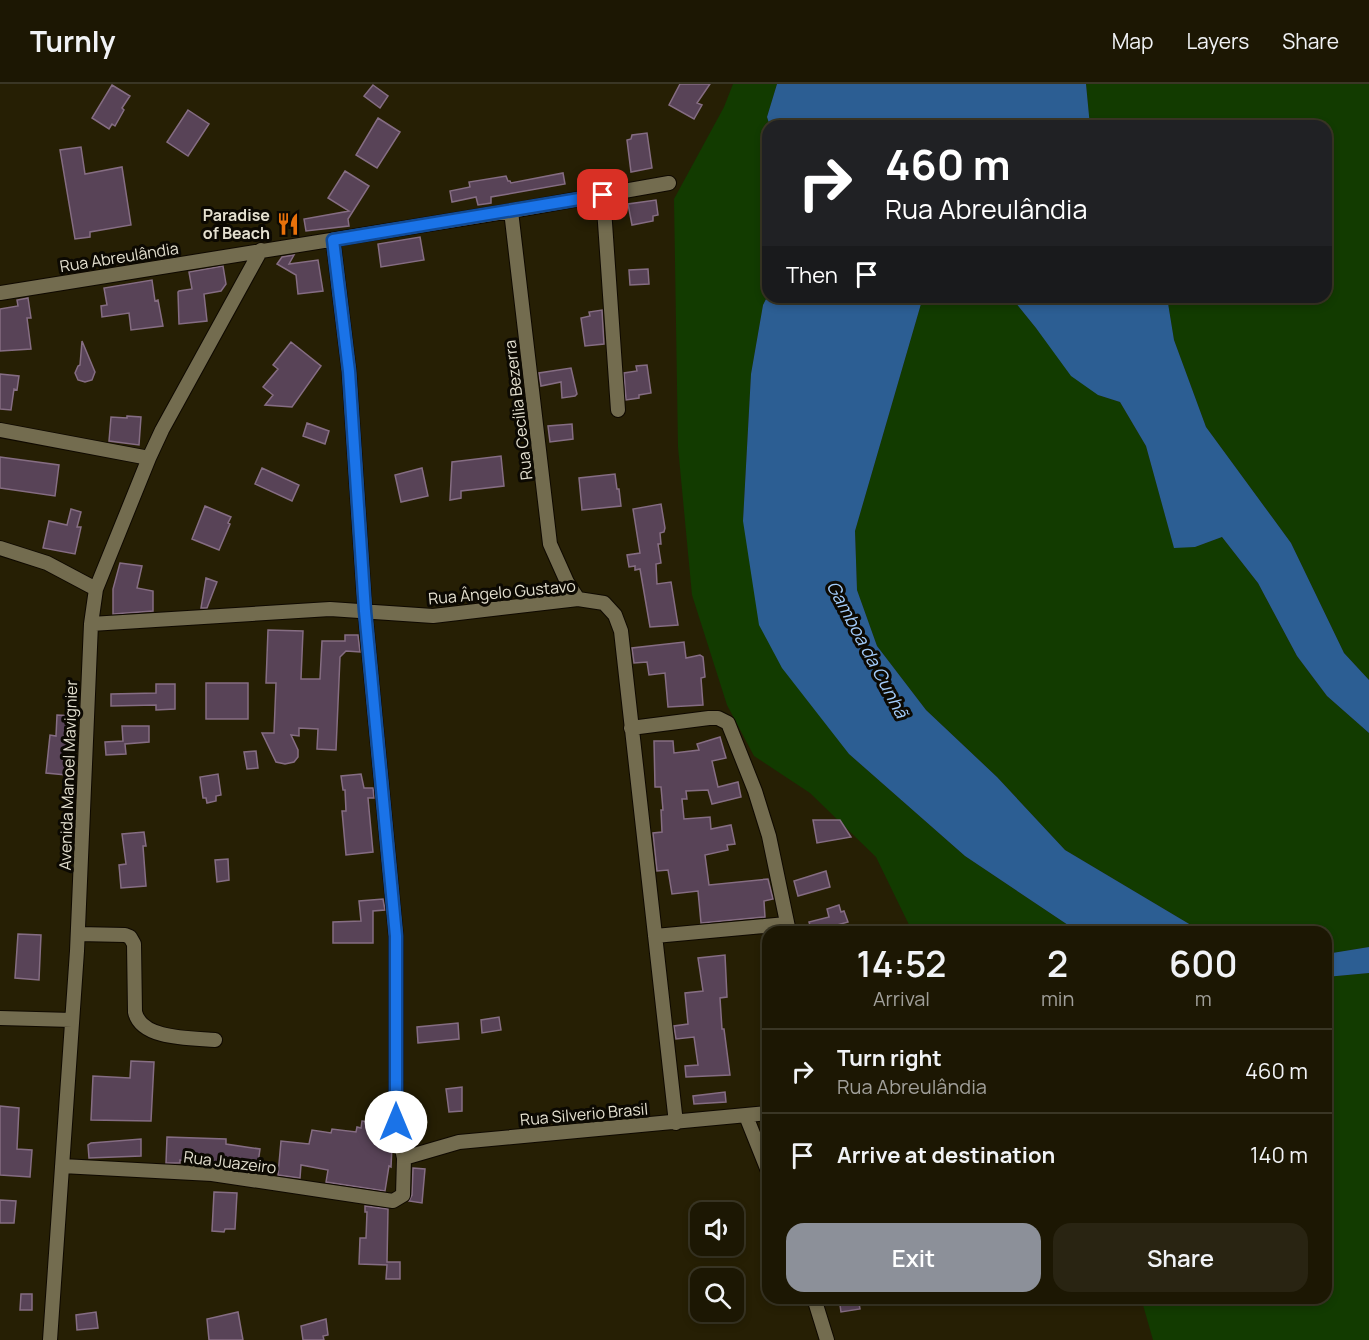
<!DOCTYPE html>
<html lang="en">
<head>
<meta charset="utf-8">
<style>
  :root { --surface:#1c1703; --page:#292412; --text:#f1f3f6; --muted:#a09f9a; --line:#3a3625; --accent:#8c9099 }
  body { margin:0; font-family:Manrope,sans-serif; background:var(--page); color:var(--text); height:100vh; display:flex; flex-direction:column; font-size:22px; white-space:nowrap }
  * { box-sizing:border-box; margin:0 }
  p { font-size:20px; color:var(--muted) }
  .icon { flex:none; width:33px; height:33px; fill:none; stroke:currentColor; stroke-width:2; stroke-linecap:round; stroke-linejoin:round }
  .map { position:relative; flex:1; overflow:hidden }
  .panel { position:absolute; left:762px; top:842px; width:570px; height:378px; display:flex; flex-direction:column; background:var(--surface); border-radius:18px; box-shadow:0 3px 9px #0003,0 0 0 2px var(--line) }
  .panel>* { flex:none }
  .hud { position:absolute; left:762px; top:36px; width:570px; height:183px; border-radius:18px; box-shadow:0 3px 9px #0003,0 0 0 2px var(--line); background:#202124; color:#fff; overflow:hidden }
  .controls { position:absolute; left:690px; top:1118px; display:grid; gap:12px }
  .controls a { display:grid; place-items:center; width:54px; height:54px; border-radius:12px; background:var(--surface); box-shadow:0 3px 9px #0003,0 0 0 2px var(--line); font-size:30px }
  .pin { position:absolute; display:grid; place-items:center; width:51px; height:51px; color:#fff; margin:-26px; border-radius:12px; box-shadow:0 3px 9px #0006 }
  .me { position:absolute; width:66px; margin:-33px; rotate:0deg; stroke-linejoin:round; filter:drop-shadow(0 0 4px #0008) }
  .turn { display:flex; align-items:center; gap:21px; height:126px; padding:0 24px; font-size:27px }
  .turn .icon { width:78px; height:78px; stroke-width:2.5 }
  .turn b { display:block; font-size:42px; line-height:51px }
  .then { display:flex; align-items:center; height:57px; padding:0 24px; background:#0003; gap:12px; font-size:22px }
  .eta { display:flex; justify-content:space-evenly; align-items:center; height:102px; text-align:center }
  .eta b { font-size:36px; font-weight:600; line-height:42px }
  .cta { display:flex; gap:12px; margin-top:auto; padding:12px 24px }
  .cta a { flex:1; height:69px; border-radius:18px; background:var(--accent); color:#fff; font-size:24px; font-weight:600; line-height:69px; text-align:center }
  .cta a+a { background:var(--page); color:var(--text) }
  ul { padding:0; list-style:none }
  li { display:flex; align-items:center; gap:18px; height:84px; padding:0 24px; border-top:2px solid var(--line) }
  li div { flex:1 }
  li b { display:block; font-size:22px }
  li em { font-style:normal }
  header { display:flex; align-items:center; gap:36px; box-sizing:border-box; height:84px; padding:0 30px; background:var(--surface); border-bottom:2px solid var(--line) }
  header strong { font-size:28px }
  nav { display:flex; gap:33px; margin-inline-start:auto; font-size:21px }
  .map>svg:first-child { display:block }
  .green { fill:#123b00 }
  .water { fill:#2c5e93 }
  .building { fill:#584357; stroke:#856d83; stroke-width:1.5 }
  .lines { fill:none; stroke-linecap:round; stroke-linejoin:round }
  .minor-casing { stroke:#0f0900; stroke-width:16 }
  .minor { stroke:#736c4f; stroke-width:14 }
  .route-casing { stroke:#114b97; stroke-width:15 }
  .route { stroke:#1a73e8; stroke-width:10 }
  .labels { text-anchor:middle; dominant-baseline:central; stroke-width:6; stroke-linejoin:round; paint-order:stroke }
  .poi-label { font-size:16px; font-weight:bold; fill:#e4e0d0; stroke:#0c0902; text-anchor:end }
  .street-label { font-size:16px; fill:#e4e0d0; stroke:#0c0902 }
  .water-label { font-size:18px; font-style:italic; fill:#a3ccfb; stroke:#0c0902 }
</style>
</head>
<body>
<header>
<strong>Turnly</strong>
<nav><a>Map</a><a>Layers</a><a>Share</a></nav>
</header>
<div class="map">
<svg width="1369" height="1256" viewBox="0 0 1369 1256">
  <rect width="100%" height="100%" fill="#261f04"/>
  <path class="green" d="M733 0H777L767 33 770 42H768V211L763 221 751 290 743 437 849 670 965 772 1077 847H912L876 773 810 709 754 672 727 621 692 511 678 363 674 115 724 23Z
    M1086 0H1369V596L1344 569 1291 459 1206 343 1174 256 1167 213H1326V42H1090Z
    M923 213H1011L1036 244 1098 311 1120 318 1146 362 1174 463H1195L1222 453 1258 499 1297 572 1327 612 1369 649V863L1326 870V848L1201 847 1065 766 997 693 926 626 877 562 857 506 855 447Z
    M1369 889V1256H1153L1141 1214H1326V893Z"/>
  <path class="water" d="M777 0H1086L1090 42H770L767 33Z
    M768 211V213H923L855 447 857 506 877 562 926 626 997 693 1065 766 1201 847H1077L965 772 849 670 782 584 759 541 743 437 751 290 763 221Z
    M1011 213H1167L1174 256 1206 343 1291 459 1344 569 1369 596V649L1327 612 1297 572 1258 499 1222 453 1195 463 1174 464 1146 362 1120 318 1098 311 1071 292 1036 244Z
    M1369 863V889L1326 893V870Z"/>
  <path class="building" d="M680 0H710L697 19 702 21 694 35 669 21Z
    M112 1 130 12 122 24 124 26 115 42 112 40 109 45 92 34Z
    M373 1 388 12 380 24 364 12Z
    M188 26 209 40 188 72 167 58Z
    M378 34 400 48 377 84 356 71Z
    M647 49 652 84 631 88 627 56 631 55 632 51Z
    M81 63 85 90 122 83 131 141 90 148V153L75 155 60 66Z
    M345 87 369 102 348 135 349 142 306 147 304 135 349 127 328 114Z
    M563 89 565 100 491 113V119L478 121 476 113 452 118 450 107 470 103 469 98 506 92 508 97H510L511 99Z
    M656 116 658 131 653 132V137L632 141 628 120Z
    M420 153 424 176 381 183 378 160Z
    M294 171 289 180 318 176 323 207 298 210 296 191 277 180 282 173Z
    M223 182 226 200 221 207 204 210 207 237 179 240 178 208 179 207 192 205 189 188Z
    M648 185 649 200 630 201 629 186Z
    M152 196 155 217 158 216 163 242 131 246 129 229 102 233 101 222 107 221 104 204Z
    M28 214 31 234H27L31 265 0 267V225L18 222 17 216Z
    M602 226 604 260 585 262 581 234 590 232 589 228Z
    M82 257 95 288 92 296 85 298 78 296 75 289 78 282 80 281Z
    M291 258 321 282 292 323 265 321 273 311 263 303 278 285 273 281Z
    M647 281 651 309 639 311V314L626 316 624 289 637 287 636 282Z
    M571 284 577 310 575 312 562 314 561 298 541 302 539 289Z
    M0 290 19 292 17 306 14 305 11 326 0 325Z
    M127 332 141 333 139 361 109 357 111 333 127 334Z
    M307 339 329 347 325 360 303 352Z
    M572 340 573 355 550 358 548 342Z
    M501 372 504 402 461 407V414L450 416 452 378Z
    M0 373 59 381 55 412 0 404Z
    M262 384 299 401 292 417 255 400Z
    M422 384 428 412 401 418 395 391Z
    M615 390 617 405H619L621 422 582 426 579 394Z
    M661 420 665 444 664 448 660 449 661 460H658L661 479 656 480 657 500 671 498 678 541 650 543 640 485 635 486V482L629 483 627 471 640 469 633 425Z
    M205 422 231 433 228 439 230 440 219 466 192 455Z
    M71 425 81 428 77 443H81L75 470 43 464 49 437 67 441Z
    M120 479 142 482 137 504 153 507V527L113 530V505Z
    M206 494 217 498 207 524H201Z
    M268 546 303 547 301 595H320L322 557H345V551H358L360 568 346 567 340 573 336 666 317 665 318 645 299 644V652L291 651 298 666V673L294 678 285 680 276 678 262 649H274L276 599H266Z
    M684 558 686 574 700 571 703 573 705 593 701 594 703 621 668 623 665 589 649 591 647 578 634 579 632 564Z
    M206 599H248V635H206Z
    M156 600H175V625L156 626V621L111 622V610L156 609Z
    M57 631 74 632 66 691 46 689 50 651 56 652Z
    M122 642H149V658L125 660 126 670 106 671 105 658 123 657Z
    M720 653 726 674 712 677 718 703 738 698 741 713 712 720 708 706 686 707 687 715H682L684 735 710 733 711 745 731 741 735 760 727 761 728 766 705 771 709 801 768 795 773 815 764 817 765 833 701 839 698 807 672 810 668 786 657 787 653 749 662 748 661 726H663L661 703H655L654 657H673L674 669 699 666 697 660Z
    M256 667 258 684 247 685 244 668Z
    M218 690 221 711 216 712V717L207 719 206 714H203L200 693Z
    M361 690 364 704H373L374 714H368L373 768 346 771 342 727H346L345 706H343L341 692Z
    M813 736H840L851 753 817 759Z
    M144 748 146 762H143L146 802 121 804 119 781 126 780 122 750Z
    M228 775 229 796 217 798 215 776Z
    M826 787 830 803 798 812 794 797Z
    M383 815 385 826 373 827V859H333V838L361 837 359 817Z
    M839 821 841 828 844 827 848 838 812 848 809 838 829 833 827 825Z
    M18 850 41 851 39 896 15 894Z
    M725 871 727 913 720 914 722 945H724L730 991 686 993 685 982 698 981 694 953 676 955 674 942 688 940 685 909 703 907 698 874Z
    M499 933 501 946 482 949 481 936Z
    M458 939 459 955 418 959 417 943Z
    M131 977 154 978 151 1037 91 1036 93 992 130 994Z
    M462 1003V1027L449 1028 446 1005Z
    M725 1008 726 1018 694 1020 693 1012Z
    M0 1022 19 1024 17 1065 32 1066 30 1093 0 1091Z
    M362 1037 377 1039 376 1052 387 1053 386 1061 392 1062 391 1083 389 1082 385 1107 326 1098 328 1086 301 1081 300 1094 278 1091 281 1057 309 1060 312 1046 331 1049 332 1045 356 1048 357 1043 361 1044Z
    M167 1053 226 1055V1060L260 1065 258 1079 236 1074 235 1080 180 1076V1079H166Z
    M141 1055V1072L89 1074 88 1061 91 1059Z
    M413 1084 425 1085 422 1119 409 1117 412 1111Z
    M214 1108 237 1109 235 1145H225L224 1148 212 1147Z
    M0 1116 16 1117 14 1139H0Z
    M365 1122 388 1125 387 1178H400V1195H386L387 1181 359 1180 360 1154H366L367 1128H365Z
    M21 1210H32V1226H20Z
    M839 1214H858L860 1225 841 1228Z
    M96 1228 98 1244 77 1246 76 1231Z
    M238 1228 243 1256H209L207 1235Z
    M326 1235 328 1251 323 1252 324 1256H303L301 1242Z"/>
  <g class="lines">
    <g class="minor-casing">
      <path id="minor" d="M603 110 618 326
        M511 127 550 460 567 498 578 515
        M0 209 511 127 669 99
        M0 346 149 374
        M0 464 47 479 96 505
        M91 540 330 525 433 532 578 515 604 519 615 531 621 547 676 1039
        M631 644 709 634H718L728 639 755 707 769 752 789 848
        M78 850 125 851 130 853 134 860 135 928C141 956 192 954 215 956
        M655 852 786 840
        M0 934 72 936
        M746 1032 768 1087
        M404 1074 459 1058 768 1029
        M62 1082 212 1090 393 1117 403 1111 404 1074 396 1038V852L365 527 349 287 333 156
        M814 1214 827 1256
        M50 1256 77 867 91 540 96 505 149 374 162 346 261 166"/>
    </g>
    <use href="#minor" class="minor"/>
  </g>
  <g class="lines">
    <g class="route-casing">
      <path id="route" d="M396 1038V852L365 527 349 287 333 156 603 111"/>
    </g>
    <use href="#route" class="route"/>
  </g>
  <defs>
    <g id="restaurant-bare" transform="scale(1.8)"><path d="M-5-6h1v4h1v-4h1v4h1v-4h1v5L-1.5 .5V6h-2V.5L-5-1ZM5-6V6H3V1.5H1.5Q1.5-4 5-6Z" fill="#e8710a" stroke="#0c0902" stroke-width="2.5" paint-order="stroke"/></g>
  </defs>
  <g fill-rule="evenodd">
    <use href="#restaurant-bare" x="288" y="140"/>
  </g>
  <g class="labels">
    <g class="poi-label">
      <text x="270" y="131">Paradise<tspan x="270" dy="18">of Beach</tspan></text>
    </g>
    <g class="street-label">
      <text transform="translate(119 173) rotate(-9)">Rua Abreulândia</text>
      <text transform="translate(518 326) rotate(-97)">Rua Cecília Bezerra</text>
      <text transform="translate(502 508) rotate(-5)">Rua Ângelo Gustavo</text>
      <text transform="translate(68 691) rotate(-88)">Avenida Manoel Mavignier</text>
      <text transform="translate(584 1030) rotate(-5)">Rua Silverio Brasil</text>
      <text transform="translate(230 1078) rotate(7)">Rua Juazeiro</text>
    </g>
    <g class="water-label">
      <text transform="translate(868 565) rotate(62)">Gamboa da Cunhã</text>
    </g>
  </g>
</svg>
<div class="controls">
<a><svg class="icon" aria-label="sound" viewBox="0 0 24 24"><path d="M4 9h4l5-4v14l-5-4H4zM17 9q2 3 0 6"/></svg></a>
<a><svg class="icon" aria-label="search" viewBox="0 0 24 24"><circle cx="10" cy="10" r="6"/><path d="M15 15l6 6"/></svg></a>
</div>
<div class="pin" style="left:603px;top:111px;background:#d93025"><svg class="icon" aria-label="arrive" viewBox="0 0 24 24"><path d="M6 21V4h12l-3 4 3 4H6"/></svg></div>
<svg class="me" style="left:396px;top:1038px" viewBox="-20 -20 40 40"><circle r="19" fill="#fff"/><path d="M0-13L10 11 0 6-10 11z" fill="#1a73e8"/></svg>
<div class="hud">
<div class="turn"><svg class="icon" aria-label="right" viewBox="0 0 24 24"><path d="M7 20v-9h11M14 6l5 5-5 5"/></svg><div><b>460 m</b>Rua Abreulândia</div></div>
<div class="then">Then<svg class="icon" aria-label="arrive" viewBox="0 0 24 24"><path d="M6 21V4h12l-3 4 3 4H6"/></svg></div>
</div>
<section class="panel">
<div class="eta">
<div><b>14:52</b><p>Arrival</p></div>
<div><b>2</b><p>min</p></div>
<div><b>600</b><p>m</p></div>
</div>
<ul>
<li><svg class="icon" aria-label="right" viewBox="0 0 24 24"><path d="M7 20v-9h11M14 6l5 5-5 5"/></svg><div><b>Turn right</b><p>Rua Abreulândia</p></div><em>460 m</em></li>
<li><svg class="icon" aria-label="arrive" viewBox="0 0 24 24"><path d="M6 21V4h12l-3 4 3 4H6"/></svg><div><b>Arrive at destination</b></div><em>140 m</em></li>
</ul>
<div class="cta"><a>Exit</a><a>Share</a></div>
</section>
</div>
</body>
</html>
